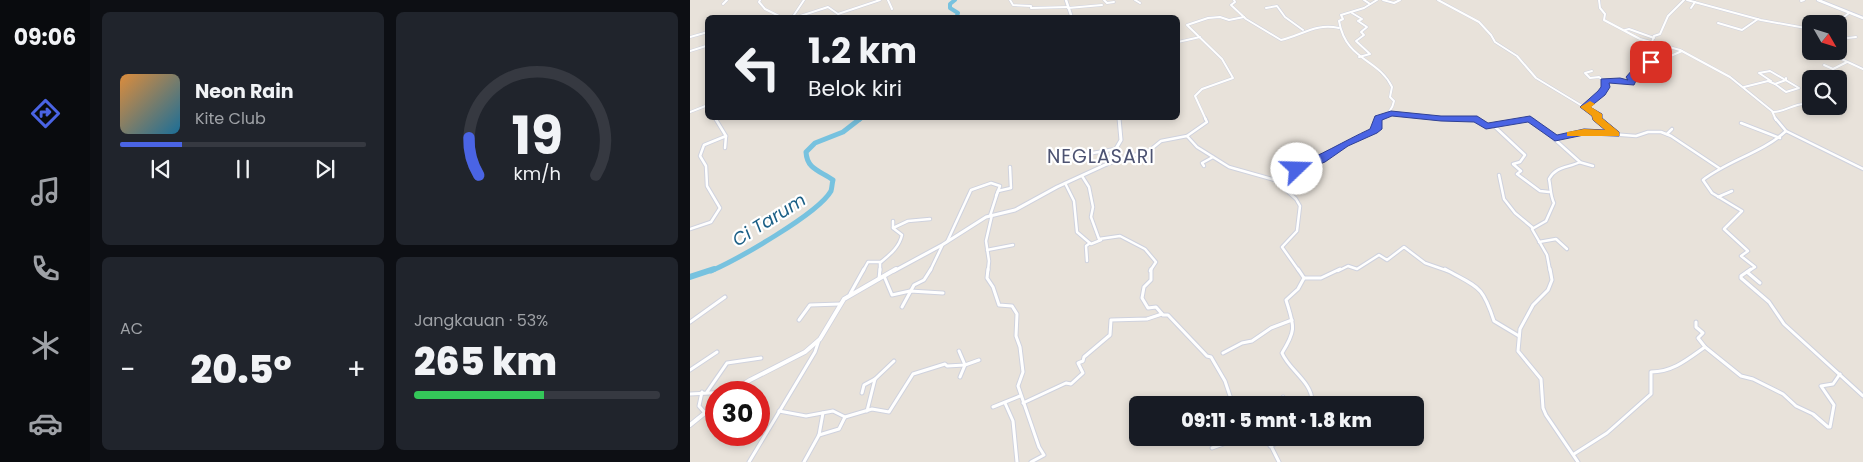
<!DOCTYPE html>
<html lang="id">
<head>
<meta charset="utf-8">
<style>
  :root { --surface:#171b24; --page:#20242c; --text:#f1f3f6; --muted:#9ea1a6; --line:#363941; --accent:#4a64e4 }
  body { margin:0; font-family:Poppins,sans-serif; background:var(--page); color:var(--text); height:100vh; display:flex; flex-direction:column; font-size:19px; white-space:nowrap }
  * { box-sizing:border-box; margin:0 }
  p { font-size:16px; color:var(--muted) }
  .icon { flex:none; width:28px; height:28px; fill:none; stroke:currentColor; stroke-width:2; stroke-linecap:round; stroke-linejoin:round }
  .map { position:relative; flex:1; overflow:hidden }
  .panel { display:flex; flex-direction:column; gap:12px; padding:12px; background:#0d0f14; width:600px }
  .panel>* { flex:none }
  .hud { position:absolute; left:15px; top:15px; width:475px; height:105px; border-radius:8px; box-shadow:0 2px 8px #0003; background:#171b24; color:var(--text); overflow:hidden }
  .needle { width:32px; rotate:129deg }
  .buttons { position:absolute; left:1112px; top:15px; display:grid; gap:10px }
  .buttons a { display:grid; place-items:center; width:45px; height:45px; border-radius:8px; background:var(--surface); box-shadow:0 2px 8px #0003; font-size:25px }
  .speed { position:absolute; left:15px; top:381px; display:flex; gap:10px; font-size:25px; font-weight:700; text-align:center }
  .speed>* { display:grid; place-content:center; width:65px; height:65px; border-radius:50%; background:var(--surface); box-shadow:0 2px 8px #0003; line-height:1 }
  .speed .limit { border:8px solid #d22; background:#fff; color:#111 }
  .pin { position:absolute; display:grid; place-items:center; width:42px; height:42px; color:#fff; margin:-21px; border-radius:10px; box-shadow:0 2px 8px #0006 }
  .me { position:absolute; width:55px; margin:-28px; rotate:69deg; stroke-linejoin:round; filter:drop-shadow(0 0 4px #0008) }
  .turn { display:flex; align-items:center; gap:18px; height:105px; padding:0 20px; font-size:22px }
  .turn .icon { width:65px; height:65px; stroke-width:2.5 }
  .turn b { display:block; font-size:35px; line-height:42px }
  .big { font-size:38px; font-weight:800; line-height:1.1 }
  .panel .tile { flex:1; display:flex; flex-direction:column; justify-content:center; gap:8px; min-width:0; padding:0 18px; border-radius:8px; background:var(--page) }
  .panel .dial { align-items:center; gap:0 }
  .dial svg { height:130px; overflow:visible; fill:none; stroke:var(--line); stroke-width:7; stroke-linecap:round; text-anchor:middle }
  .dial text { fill:var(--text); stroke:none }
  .song { display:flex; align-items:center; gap:15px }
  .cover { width:60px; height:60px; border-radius:8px; background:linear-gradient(135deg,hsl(30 70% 55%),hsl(200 70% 35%)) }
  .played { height:5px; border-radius:2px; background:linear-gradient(90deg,var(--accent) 25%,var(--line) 25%) }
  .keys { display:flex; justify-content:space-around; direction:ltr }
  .heat { display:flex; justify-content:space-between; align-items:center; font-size:28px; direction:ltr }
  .charge { height:8px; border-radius:4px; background:linear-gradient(90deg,#34c759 53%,var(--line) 0) }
  .panel .tiles { flex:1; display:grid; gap:12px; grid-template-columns:repeat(2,1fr) }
  .trip { position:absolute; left:439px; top:396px; width:295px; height:50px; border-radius:8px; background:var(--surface); box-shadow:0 2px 8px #0003; font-weight:800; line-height:50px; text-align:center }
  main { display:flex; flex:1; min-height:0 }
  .tab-bar { display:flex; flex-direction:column; width:90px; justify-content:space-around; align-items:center; background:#090b0e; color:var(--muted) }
  .tab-bar .icon { width:35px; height:35px }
  .tab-bar .selected { color:var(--accent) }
  .tab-bar b { font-size:22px; color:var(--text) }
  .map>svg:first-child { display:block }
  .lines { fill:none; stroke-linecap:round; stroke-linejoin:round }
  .river-far2 { stroke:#77c2df; stroke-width:4 }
  .river-far1 { stroke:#77c2df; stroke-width:5 }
  .river { stroke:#77c2df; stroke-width:6 }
  .street-far2-casing { stroke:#cfd2de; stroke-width:3 }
  .street-far1-casing { stroke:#cfd2de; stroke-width:4.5 }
  .street-casing { stroke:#cfd2de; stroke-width:5 }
  .secondary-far2-casing { stroke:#cfd2de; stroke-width:4 }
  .secondary-far1-casing { stroke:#cfd2de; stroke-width:5 }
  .secondary-casing { stroke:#cfd2de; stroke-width:5.5 }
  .street-far2 { stroke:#fff; stroke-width:2 }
  .street-far1 { stroke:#fff; stroke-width:2.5 }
  .street { stroke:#fff; stroke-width:3 }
  .secondary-far2 { stroke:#fff; stroke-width:2.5 }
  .secondary-far1 { stroke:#fff; stroke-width:3 }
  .secondary { stroke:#fff; stroke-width:4 }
  .route { fill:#4a64e4; stroke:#304194 }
  .slow { fill:#f59e0b }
  .labels { text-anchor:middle; stroke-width:4.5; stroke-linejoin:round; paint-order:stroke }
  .water-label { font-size:18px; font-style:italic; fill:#1b5f86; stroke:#fff }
  .quarter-label { font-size:19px; letter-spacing:1px; fill:#4d5372; stroke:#fff }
</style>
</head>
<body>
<main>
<nav class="tab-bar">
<b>09:06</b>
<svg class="icon selected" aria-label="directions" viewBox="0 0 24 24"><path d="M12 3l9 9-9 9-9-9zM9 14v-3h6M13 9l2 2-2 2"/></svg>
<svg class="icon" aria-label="music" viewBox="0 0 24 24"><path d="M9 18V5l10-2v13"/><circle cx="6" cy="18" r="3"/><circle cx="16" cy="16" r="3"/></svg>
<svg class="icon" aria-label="phone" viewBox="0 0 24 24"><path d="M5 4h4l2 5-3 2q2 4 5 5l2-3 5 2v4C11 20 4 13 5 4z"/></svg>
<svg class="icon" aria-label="climate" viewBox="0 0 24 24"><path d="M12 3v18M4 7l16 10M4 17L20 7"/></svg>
<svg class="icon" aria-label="car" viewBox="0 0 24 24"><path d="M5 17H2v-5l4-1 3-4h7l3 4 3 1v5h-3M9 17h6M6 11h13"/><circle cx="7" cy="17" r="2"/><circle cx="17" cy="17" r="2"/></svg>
</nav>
<section class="panel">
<div class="tiles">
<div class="tile">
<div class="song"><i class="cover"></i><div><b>Neon Rain</b><p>Kite Club</p></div></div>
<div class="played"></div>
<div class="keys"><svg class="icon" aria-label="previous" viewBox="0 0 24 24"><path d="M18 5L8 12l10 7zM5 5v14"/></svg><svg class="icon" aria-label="pause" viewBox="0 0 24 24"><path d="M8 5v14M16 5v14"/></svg><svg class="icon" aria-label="next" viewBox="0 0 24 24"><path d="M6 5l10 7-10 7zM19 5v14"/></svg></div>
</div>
<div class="tile dial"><svg viewBox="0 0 100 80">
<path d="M14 69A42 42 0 1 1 86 69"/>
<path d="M14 69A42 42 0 0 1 8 46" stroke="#4a64e4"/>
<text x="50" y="56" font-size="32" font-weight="700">19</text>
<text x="50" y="72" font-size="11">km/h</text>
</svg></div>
<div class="tile"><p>AC</p>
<div class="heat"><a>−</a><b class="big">20.5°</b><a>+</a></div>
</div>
<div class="tile"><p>Jangkauan · 53%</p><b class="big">265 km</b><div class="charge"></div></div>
</div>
</section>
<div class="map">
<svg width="1173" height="462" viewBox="0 0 1173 462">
  <rect width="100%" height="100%" fill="#e8e2da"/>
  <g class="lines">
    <g class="river-far2">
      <polyline points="265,0 260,4 260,8 268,13 266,18"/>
      <polyline points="169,120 171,118"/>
    </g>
    <path class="river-far1" d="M21 271C46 260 128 214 141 191 142 188 142 183 143 180 131 171 117 170 116 152L125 143 153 132 171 118"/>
    <polyline class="river" points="0,277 24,269"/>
    <defs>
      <g id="street-far2">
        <polyline points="70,0 69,2 75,9 93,18"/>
        <polyline points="198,0 202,9"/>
        <polyline points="320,0 323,5 341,6 341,8 378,7"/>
        <polyline points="414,0 417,3 424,2"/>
        <polyline points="445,0 450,3"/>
        <path d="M544 0 545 2 541 5 556 19 591 40C613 35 625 23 649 28"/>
        <polyline points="674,0 680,4"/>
        <path d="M687 0 674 8 651 15 653 19 649 21C656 61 688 58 702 87L700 97 704 101C702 112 696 114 688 120"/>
        <polyline points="693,0 704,3 710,0"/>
        <polyline points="748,0 789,22 801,35 805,42 827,56 846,78 894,107 905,100 915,88 914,81 929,80 941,83 943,79 941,77 949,68 961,61 967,62 992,51"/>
        <polyline points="909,0 910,8 915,14 914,20 950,39 990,50 1040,77 1082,111 1086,120"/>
        <polyline points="997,0 1071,20 1121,29"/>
        <polyline points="1111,1 1114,0"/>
        <polyline points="33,4 37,0"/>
        <polyline points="378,8 412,5"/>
        <polyline points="576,8 587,6 595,17 613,30"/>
        <polyline points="1001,8 1005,2"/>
        <polyline points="662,13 672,19 668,21 677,27 671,32 674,35 666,41 680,54 669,57"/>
        <polyline points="102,18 114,0"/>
        <polyline points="104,18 138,7 148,14 190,0"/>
        <polyline points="1028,23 1052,30 1068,19"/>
        <polyline points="1145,24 1159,13"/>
        <polyline points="935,30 939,29 964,38"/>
        <polyline points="1149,35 1158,38 1166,37"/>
        <polyline points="0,37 18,32"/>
        <polyline points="1121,40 1119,41 1121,42"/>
        <polyline points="488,42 510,37"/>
        <polyline points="962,42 964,36 970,34 978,16 994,0"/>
        <polyline points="0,51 16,46"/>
        <polyline points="1134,51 1173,69"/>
        <polyline points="1134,65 1143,69 1157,62"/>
        <polyline points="902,71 895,73 900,78 909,77 914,81"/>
        <polyline points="1081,81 1069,73 1080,71 1109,88 1096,92 1085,84"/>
        <polyline points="1054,87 1078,81 1085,84 1096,80 1096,78"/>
        <polyline points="895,108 909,116 906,118 908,120"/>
        <polyline points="0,112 18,105"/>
        <path d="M1083 112C1095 112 1103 104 1114 104"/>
        <polyline points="701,113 751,119 788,120"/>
        <polyline points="25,118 26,120"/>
        <polyline points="516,120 505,96 512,89 543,78 532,59 497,25 518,18 530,17 539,20 554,17"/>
        <polyline points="838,120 843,120"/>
      </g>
      <g id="street-far1">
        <polyline points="25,118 36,136 35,148"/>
        <path d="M746 118 787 119 796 126 842 119 890 162C878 168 866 166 859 179 861 188 860 195 864 203L856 221 842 229 857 255 860 271"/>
        <polyline points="906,118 925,133"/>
        <polyline points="1085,118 1096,131 1173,169"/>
        <polyline points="1051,123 1090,138"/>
        <polyline points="803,125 835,155 830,162 823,164 831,171 827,174 850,191 859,192"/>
        <polyline points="977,134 982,129"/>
        <polyline points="497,136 517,122 515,118"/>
        <polyline points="865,138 894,132 946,136 958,132 971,132 981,136 1029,168"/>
        <polyline points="397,154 426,149"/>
        <polyline points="889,162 903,166"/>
        <polyline points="417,164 460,150 471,141 497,136 507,147 539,167 585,180 606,199 610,206 607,231 592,247 609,271"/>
        <polyline points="514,166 512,163 523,157"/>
        <polyline points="809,175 814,199 825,213 843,228"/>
        <polyline points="392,176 399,187 403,207 401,217 409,239 430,236 455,249 466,262 460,271"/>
        <polyline points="585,180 632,159 655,144 684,131 687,129 686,123 689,118"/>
        <polyline points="375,183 384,201 387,232 401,244 411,240"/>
        <polyline points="1028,197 1042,191"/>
        <polyline points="300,216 308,191 321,188 320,167"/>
        <polyline points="203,228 218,221 240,219"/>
        <polyline points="0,229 21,222 30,208 17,186 16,166 10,156 14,145 36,136"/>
        <polyline points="257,242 281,190 301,183 310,186 306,196"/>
        <polyline points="849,242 866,239 877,249"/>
        <polyline points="297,250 323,245"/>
        <polyline points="397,261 396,246 400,243"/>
        <polyline points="173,271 178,262 191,262"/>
        <path d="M190 271V263C199 255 209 248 212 235L203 228V221"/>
        <polyline points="240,271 252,246"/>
        <polyline points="298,271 299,261 296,241 302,215"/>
        <polyline points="648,271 658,266 667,269 689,255 697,260 714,247 735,263 758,271"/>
        <path d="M1059 271 1065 267 1051 256 1058 251 1034 229 1052 211 1022 193 1013 180C1039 160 1072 153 1096 131"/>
      </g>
      <g id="street">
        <polyline points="298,269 297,278 303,287 309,305 322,306 327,314 326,336 330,347 333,372 328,386 349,447 354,455 341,462"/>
        <polyline points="461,269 461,280 454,287 452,298 458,308 466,307 473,315 478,315 517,356 521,357 535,381 543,405"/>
        <path d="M608 269 614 278 608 289 596 300C604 326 607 329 592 353 599 370 622 382 622 401L613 405"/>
        <path d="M755 269C788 288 792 284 804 321L829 336"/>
        <polyline points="860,269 862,280 858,290 843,305 830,329 828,351 851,379 853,408 856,415 888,462"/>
        <polyline points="1061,269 1051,276 1051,278 1079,302 1094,324 1173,396"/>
        <polyline points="1057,272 1070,283"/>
        <polyline points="194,276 202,295 220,291 253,293"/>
        <polyline points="614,278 631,278 650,269"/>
        <polyline points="189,279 190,269"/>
        <polyline points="160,294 174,269"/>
        <polyline points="212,307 224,285 234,280 241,269"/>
        <polyline points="109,320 120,305 150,304"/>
        <polyline points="0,322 35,297"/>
        <polyline points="1006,322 1006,327 1013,333 1008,338 1015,347"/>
        <polyline points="269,351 275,365 270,377"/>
        <polyline points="533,353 552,343 562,341 581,328 602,320"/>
        <polyline points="0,370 27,352"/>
        <polyline points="12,392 9,406 15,413"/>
        <polyline points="17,392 37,363 71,358"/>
        <polyline points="172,393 174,385 185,379"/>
        <polyline points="0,394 39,392"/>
        <polyline points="593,397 597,405"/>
        <polyline points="315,403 323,421 327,462"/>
        <polyline points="333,403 376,383 381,384 393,373 388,363 393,361 394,357 420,335 421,320 457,319 472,314"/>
        <polyline points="303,407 330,396"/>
        <polyline points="89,411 116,416 143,411 155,417 182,409 199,412 223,374 255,364 257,366 275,365 289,360"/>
        <polyline points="177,411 185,379 204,361"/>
        <polyline points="129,435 149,429 155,417"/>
        <polyline points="577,438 589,462"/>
        <polyline points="580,446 601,438"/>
        <polyline points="522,448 550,438"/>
        <path d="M884 454 917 433 961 394V372C983 372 998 359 1015 347L1051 376 1063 379 1093 394 1106 406 1123 414 1138 427H1140L1144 405 1131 386 1143 384 1150 374"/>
        <polyline points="59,462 125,352 129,340"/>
        <polyline points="114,462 129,435 133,413"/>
      </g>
      <g id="secondary-far2">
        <polyline points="376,0 382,18"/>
        <polyline points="1128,0 1173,18"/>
      </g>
      <polyline id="secondary-far1" points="204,271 252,245 296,217 325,210 367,187 417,164 431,140 429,118"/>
      <g id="secondary">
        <polyline points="40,392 60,380 115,352 130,339 154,299 206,269"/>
        <polyline points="0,425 26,404"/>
      </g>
    </defs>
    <use href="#street-far2" class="street-far2-casing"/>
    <use href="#street-far1" class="street-far1-casing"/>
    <use href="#street" class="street-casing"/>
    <use href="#secondary-far2" class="secondary-far2-casing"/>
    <use href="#secondary-far1" class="secondary-far1-casing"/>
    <use href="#secondary" class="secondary-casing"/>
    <use href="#street-far2" class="street-far2"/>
    <use href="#street-far1" class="street-far1"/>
    <use href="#street" class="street"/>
    <use href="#secondary-far2" class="secondary-far2"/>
    <use href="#secondary-far1" class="secondary-far1"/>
    <use href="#secondary" class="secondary"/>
  </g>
  <path class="route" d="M958 60 965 62 950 72 944 85 919 83 920 87 915 95 900 107 912 114V118L929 132V136L894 135 865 141 838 122 796 129 784 122 751 121 702 116 692 120V129L687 133 658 146 635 162 607 172 602 169 603 166C630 156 654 141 680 129L685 116 701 111 751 116H787L798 123 840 116 867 135 894 129 915 130 903 120 902 116 890 107 908 91 911 87V79L930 78 938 80 936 77 943 69Z"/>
  <polygon class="slow" points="900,101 905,104 901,107 912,114 912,118 929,132 929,136 877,136 877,132 894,129 915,130 903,120 902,116 890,107"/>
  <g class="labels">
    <g class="water-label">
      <text transform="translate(79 220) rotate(-32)" y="6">Ci Tarum</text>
    </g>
    <g class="quarter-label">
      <text x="411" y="163">NEGLASARI</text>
    </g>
  </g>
</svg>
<div class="buttons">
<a><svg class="needle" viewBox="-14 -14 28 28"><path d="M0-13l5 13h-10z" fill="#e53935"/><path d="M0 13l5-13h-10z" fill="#9ea1a6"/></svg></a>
<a><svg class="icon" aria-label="search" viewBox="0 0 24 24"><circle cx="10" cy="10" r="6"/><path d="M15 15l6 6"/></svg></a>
</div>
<div class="speed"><div class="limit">30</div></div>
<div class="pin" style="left:961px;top:62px;background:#d93025"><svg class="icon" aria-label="arrive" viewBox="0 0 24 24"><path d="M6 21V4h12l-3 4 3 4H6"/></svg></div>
<svg class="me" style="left:607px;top:169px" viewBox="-20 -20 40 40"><circle r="19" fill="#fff"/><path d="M0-13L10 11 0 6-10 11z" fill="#4a64e4"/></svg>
<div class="trip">09:11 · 5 mnt · 1.8 km</div>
<div class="hud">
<div class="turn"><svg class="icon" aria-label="left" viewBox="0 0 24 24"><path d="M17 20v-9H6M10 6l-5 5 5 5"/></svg><div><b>1.2 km</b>Belok kiri</div></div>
</div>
</div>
</main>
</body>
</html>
